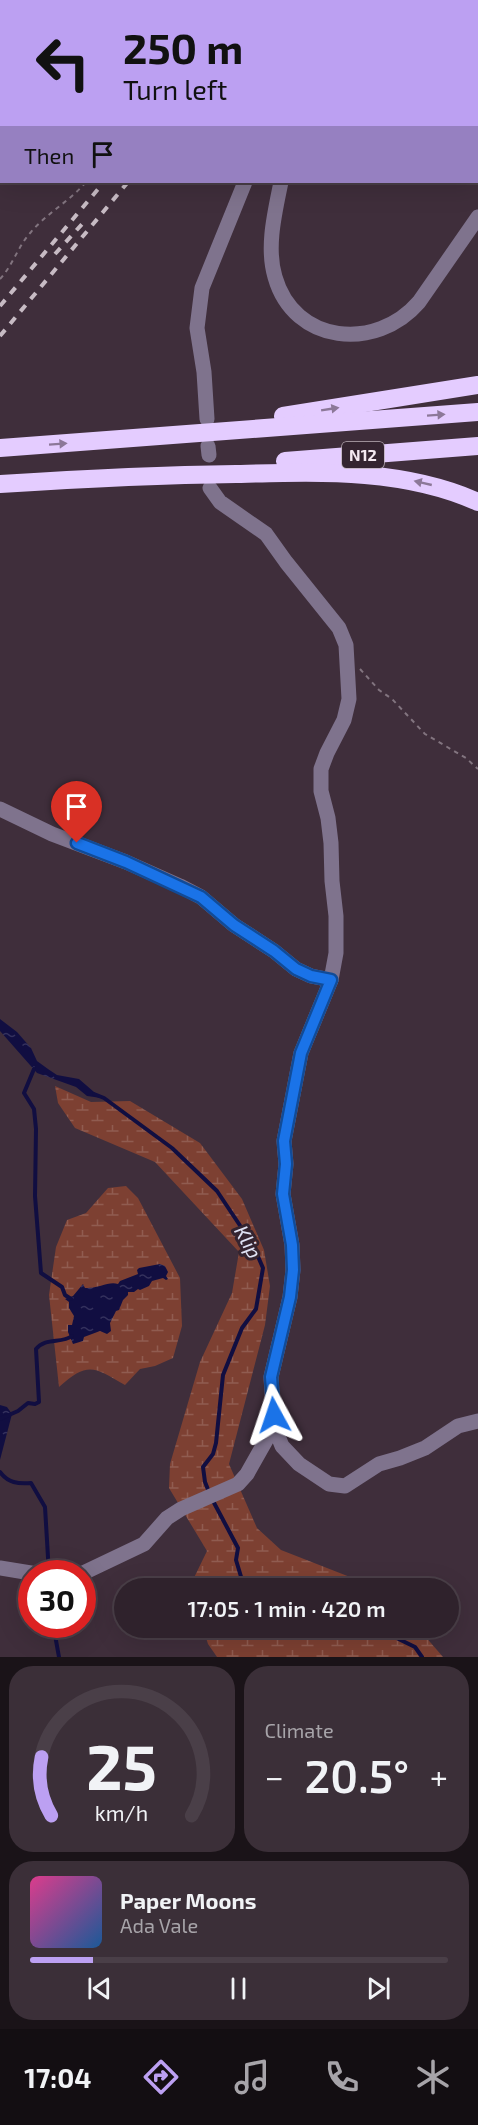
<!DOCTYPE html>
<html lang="en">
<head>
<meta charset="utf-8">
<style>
  :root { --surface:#2f222c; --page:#3b2f38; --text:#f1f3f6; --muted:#a7a4a9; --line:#4a3f48; --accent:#bca0f2 }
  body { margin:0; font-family:"Exo 2",sans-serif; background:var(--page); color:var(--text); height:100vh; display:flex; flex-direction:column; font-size:22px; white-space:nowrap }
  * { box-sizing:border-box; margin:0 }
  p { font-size:20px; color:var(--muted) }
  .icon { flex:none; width:33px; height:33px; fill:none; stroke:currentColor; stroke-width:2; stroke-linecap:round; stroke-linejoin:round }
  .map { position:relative; height:1657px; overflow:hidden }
  .side { display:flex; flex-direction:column; gap:9px; padding:9px; background:#1a1318; flex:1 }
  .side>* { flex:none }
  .banner { position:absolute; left:0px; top:0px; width:478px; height:183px; box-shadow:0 6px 24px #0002,0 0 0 2px var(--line); background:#bca0f2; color:#111; overflow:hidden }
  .speed { position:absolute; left:18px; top:1560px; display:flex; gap:12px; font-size:30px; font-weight:700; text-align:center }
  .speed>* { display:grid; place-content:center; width:78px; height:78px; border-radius:50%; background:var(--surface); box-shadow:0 6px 24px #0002,0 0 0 2px var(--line); line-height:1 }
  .speed .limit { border:9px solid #d22; background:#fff; color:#111 }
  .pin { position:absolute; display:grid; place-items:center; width:51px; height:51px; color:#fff; margin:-62px -26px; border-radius:50% 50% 50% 0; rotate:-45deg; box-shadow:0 0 6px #0007 }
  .pin .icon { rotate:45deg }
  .me { position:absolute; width:66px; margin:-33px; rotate:355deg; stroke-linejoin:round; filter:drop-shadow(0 0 4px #0008) }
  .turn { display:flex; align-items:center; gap:21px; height:126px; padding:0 24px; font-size:27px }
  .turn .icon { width:78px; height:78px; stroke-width:2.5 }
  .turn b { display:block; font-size:42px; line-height:51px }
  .then { display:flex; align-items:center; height:57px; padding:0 24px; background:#0003; gap:12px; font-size:22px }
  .big { font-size:45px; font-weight:600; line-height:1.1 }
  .side .widget { flex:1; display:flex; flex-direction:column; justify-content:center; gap:9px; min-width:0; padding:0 21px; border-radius:24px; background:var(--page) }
  .side .dial { align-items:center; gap:0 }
  .dial svg { height:156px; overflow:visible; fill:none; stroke:var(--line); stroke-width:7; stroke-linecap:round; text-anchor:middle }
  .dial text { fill:var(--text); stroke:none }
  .song { display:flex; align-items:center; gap:18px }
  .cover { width:72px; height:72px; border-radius:9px; background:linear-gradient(135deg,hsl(330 70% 55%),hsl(210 70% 35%)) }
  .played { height:6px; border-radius:3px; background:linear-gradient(90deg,var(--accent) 15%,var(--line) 15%) }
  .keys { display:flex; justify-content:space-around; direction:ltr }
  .heat { display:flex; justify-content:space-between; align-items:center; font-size:33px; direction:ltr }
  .side .tiles { flex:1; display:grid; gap:9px; grid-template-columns:1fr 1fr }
  .widget:last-child { grid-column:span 2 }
  .trip { position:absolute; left:114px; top:1578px; width:345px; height:60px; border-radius:30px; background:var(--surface); box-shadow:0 6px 24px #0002,0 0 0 2px var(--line); font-weight:600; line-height:60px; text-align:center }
  .tabs { display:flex; height:96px; justify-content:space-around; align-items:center; background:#130e12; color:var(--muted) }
  .tabs .icon { width:42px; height:42px }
  .tabs .selected { color:var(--accent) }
  .tabs b { font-size:27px; color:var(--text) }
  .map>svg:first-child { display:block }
  .wetland { fill:url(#wetland-marsh) }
  .cemetery { fill:url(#cemetery-stones) }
  .water { fill:url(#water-ripples) }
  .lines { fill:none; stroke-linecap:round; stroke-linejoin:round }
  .stream { stroke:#110e41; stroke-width:4 }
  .path { stroke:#82747f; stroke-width:2; stroke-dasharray:4.5 4.5; stroke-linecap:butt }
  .minor { stroke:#7f738d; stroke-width:15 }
  .major { stroke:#c9b0e5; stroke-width:15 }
  .highway { stroke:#e4ccff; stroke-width:18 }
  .rail { stroke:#c7bbc4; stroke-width:4; stroke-dasharray:8 8; stroke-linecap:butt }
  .oneway { fill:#8c7898 }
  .route-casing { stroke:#114b97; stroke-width:15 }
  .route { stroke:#1a73e8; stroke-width:10 }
  .labels { text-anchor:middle; stroke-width:6; stroke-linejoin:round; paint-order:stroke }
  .shield { fill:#342430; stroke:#baaeb7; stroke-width:1.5 }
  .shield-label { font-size:16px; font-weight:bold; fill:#f4e9f1 }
  .water-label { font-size:20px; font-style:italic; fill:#dfe2f4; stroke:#342430 }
</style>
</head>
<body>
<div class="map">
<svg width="478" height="1657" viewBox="0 0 478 1657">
  <defs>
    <pattern id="wetland-marsh" width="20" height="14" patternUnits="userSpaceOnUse" patternTransform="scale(1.5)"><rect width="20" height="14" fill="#7d4032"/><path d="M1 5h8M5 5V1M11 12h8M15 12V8" fill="none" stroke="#905c50"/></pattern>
    <pattern id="cemetery-stones" width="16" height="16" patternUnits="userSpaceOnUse" patternTransform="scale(1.5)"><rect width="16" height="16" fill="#7d4032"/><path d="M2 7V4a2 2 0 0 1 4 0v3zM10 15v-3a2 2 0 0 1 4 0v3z" fill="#905c50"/></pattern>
    <pattern id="water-ripples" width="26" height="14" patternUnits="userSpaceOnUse" patternTransform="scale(1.5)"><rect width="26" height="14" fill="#110e41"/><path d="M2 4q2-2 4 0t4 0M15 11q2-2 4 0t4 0" fill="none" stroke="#34315d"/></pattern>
  </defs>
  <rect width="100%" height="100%" fill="#3f2e3b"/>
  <g class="wetland">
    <polygon points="55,1086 91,1102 130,1101 200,1143 242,1199 264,1250 270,1286 265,1325 229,1464 257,1528 281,1550 350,1577 367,1588 189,1588 207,1551 169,1488 170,1464 200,1362 232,1293 239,1252 155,1162 75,1128 58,1103"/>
    <path d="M126 1186 138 1198 180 1278 182 1326 173 1358 155 1366 140 1369 125 1385C94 1367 88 1361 59 1387L49 1295 56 1247 67 1220 86 1213 108 1188Z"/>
    <polygon points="203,1628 418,1628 443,1657 217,1657 208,1644"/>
  </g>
  <polygon class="cemetery" points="412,0 478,0 478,77 477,2 410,1"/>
  <g class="water">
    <polygon points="0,1019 17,1032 31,1048 37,1061 48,1069 57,1075 79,1079 101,1098 87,1096 76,1087 37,1073 0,1031"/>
    <path d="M160 1264 165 1266 168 1272 166 1276 168 1279 166 1280 163 1278 152 1281 149 1286 140 1290 138 1289 134 1292H128V1295L123 1300 119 1310 116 1311 110 1323 111 1331 107 1334 100 1331 84 1337 83 1341 73 1344 68 1332V1325H72L74 1316 69 1308V1302L65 1299 73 1296 83 1284 85 1288C98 1289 108 1281 118 1284L120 1281 138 1274 137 1270 139 1268Z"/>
    <polygon points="0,1405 7,1407 12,1414 0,1460"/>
  </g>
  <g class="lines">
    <g class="stream">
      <polyline points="34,1069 24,1093 34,1109 36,1129 35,1196 41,1273 62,1287 65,1295 71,1299"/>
      <polyline points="94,1094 104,1098 172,1148 217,1191 253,1245 263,1268 256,1309 242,1328 223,1375 216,1443 213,1454 203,1467 205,1482 209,1492"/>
      <path d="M0 1419 18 1411 28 1403 35 1404 39 1402 36 1349C46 1337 61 1344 72 1336"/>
      <path d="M0 1472C8 1483 18 1484 31 1483L45 1507 49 1574"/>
      <polyline points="212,1499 238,1548 236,1560 242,1580 241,1588"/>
      <polyline points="53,1624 59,1657"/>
      <polyline points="376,1628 415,1647 422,1657"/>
    </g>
    <g class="path">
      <polyline points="242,2 244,0"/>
      <polyline points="328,2 329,0"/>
      <path d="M0 279C13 265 18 246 31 232 47 213 70 201 86 182"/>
      <polyline points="360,669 379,690 392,699 425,734 466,758 478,769"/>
    </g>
    <g class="minor">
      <path d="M281 182C275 212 266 247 275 277 294 344 376 352 419 302L478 217"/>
      <polyline points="207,419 204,372 197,328 202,288 245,182"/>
      <polyline points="208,446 209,455"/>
      <polyline points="210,488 220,502 266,534 286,562 339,628 346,645 349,699 344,720 327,753 321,769 321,791 328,818 331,843 332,881 336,916 336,953 331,980 301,1053 284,1141 286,1164 283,1194 292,1245 293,1270 290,1297 271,1377 274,1426 282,1446 299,1464 329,1484 345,1486 379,1464 400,1458 425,1448 458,1426 478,1421"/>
      <polyline points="0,809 52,834 126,862 180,886 201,897 234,925 274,951 296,969 311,976 331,980"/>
      <polyline points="0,1568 37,1574"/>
      <polyline points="81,1574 144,1544 167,1518 181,1509 238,1484 247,1474 274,1426"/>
    </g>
    <g class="major">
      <polyline points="309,0 310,2"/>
      <polyline points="477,144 478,145"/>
    </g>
    <g class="highway">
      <polyline points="283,416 478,385"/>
      <polyline points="0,448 478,412"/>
      <polyline points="285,461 478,446"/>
      <path d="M0 484C79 479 157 475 236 474 317 472 403 468 478 502"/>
    </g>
    <g class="rail">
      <polyline points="254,2 255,0"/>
      <polyline points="276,2 278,0"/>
      <polyline points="55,254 83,223"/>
      <polyline points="0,306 104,182"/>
      <polyline points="0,336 128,182"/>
    </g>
  </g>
  <defs><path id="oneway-solid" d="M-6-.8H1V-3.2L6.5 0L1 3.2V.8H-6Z" transform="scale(1.5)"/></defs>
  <g class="oneway">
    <use href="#oneway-solid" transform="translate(330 409) rotate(-9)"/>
    <use href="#oneway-solid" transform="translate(436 415) rotate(-4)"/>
    <use href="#oneway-solid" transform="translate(58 444) rotate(-4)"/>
    <use href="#oneway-solid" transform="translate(423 483) rotate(-167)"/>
  </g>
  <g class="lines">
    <defs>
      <polyline id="route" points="77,843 126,862 201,897 234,925 274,951 296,969 311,976 331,980 301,1053 284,1141 286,1164 283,1194 292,1245 293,1270 290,1297 271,1377 274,1415"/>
    </defs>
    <use href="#route" class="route-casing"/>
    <use href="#route" class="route"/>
  </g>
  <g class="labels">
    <rect class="shield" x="342" y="442" width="42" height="26" rx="4.5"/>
    <g class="shield-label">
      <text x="363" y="461">N12</text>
    </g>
    <g class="water-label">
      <text transform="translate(248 1242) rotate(61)" y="7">Klip</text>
    </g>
  </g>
</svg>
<div class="speed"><div class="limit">30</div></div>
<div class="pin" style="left:77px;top:843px;background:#d93025"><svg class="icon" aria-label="arrive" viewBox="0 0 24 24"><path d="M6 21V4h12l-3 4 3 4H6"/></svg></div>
<svg class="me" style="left:274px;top:1415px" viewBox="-20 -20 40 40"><path d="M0-17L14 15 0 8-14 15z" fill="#1a73e8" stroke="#fff" stroke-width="4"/></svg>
<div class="trip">17:05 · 1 min · 420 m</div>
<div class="banner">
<div class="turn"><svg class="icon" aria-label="left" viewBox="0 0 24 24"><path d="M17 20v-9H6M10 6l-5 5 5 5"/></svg><div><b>250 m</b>Turn left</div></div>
<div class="then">Then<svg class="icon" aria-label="arrive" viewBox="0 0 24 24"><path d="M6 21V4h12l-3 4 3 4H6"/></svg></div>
</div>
</div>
<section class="side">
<div class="tiles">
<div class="widget dial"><svg viewBox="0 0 100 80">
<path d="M14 69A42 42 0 1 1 86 69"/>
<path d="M14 69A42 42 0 0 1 9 39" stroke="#bca0f2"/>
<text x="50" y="56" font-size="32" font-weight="700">25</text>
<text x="50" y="72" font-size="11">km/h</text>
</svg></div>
<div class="widget"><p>Climate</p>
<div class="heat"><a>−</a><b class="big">20.5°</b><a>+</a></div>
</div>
<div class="widget">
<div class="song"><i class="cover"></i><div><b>Paper Moons</b><p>Ada Vale</p></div></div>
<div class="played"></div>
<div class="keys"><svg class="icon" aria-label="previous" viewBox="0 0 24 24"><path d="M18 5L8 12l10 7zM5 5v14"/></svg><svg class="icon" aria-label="pause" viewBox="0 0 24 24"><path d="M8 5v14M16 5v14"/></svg><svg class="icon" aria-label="next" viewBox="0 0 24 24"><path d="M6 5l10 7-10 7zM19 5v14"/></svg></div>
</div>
</div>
</section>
<nav class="tabs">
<b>17:04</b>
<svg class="icon selected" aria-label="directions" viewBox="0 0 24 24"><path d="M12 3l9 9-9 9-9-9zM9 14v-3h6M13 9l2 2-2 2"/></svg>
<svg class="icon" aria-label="music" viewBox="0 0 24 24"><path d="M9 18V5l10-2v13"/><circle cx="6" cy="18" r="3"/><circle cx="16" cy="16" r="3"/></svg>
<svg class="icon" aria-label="phone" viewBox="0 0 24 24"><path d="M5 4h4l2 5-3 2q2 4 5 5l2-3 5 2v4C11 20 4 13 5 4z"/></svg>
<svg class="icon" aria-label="climate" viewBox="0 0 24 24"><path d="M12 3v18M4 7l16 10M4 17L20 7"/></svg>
</nav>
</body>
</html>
